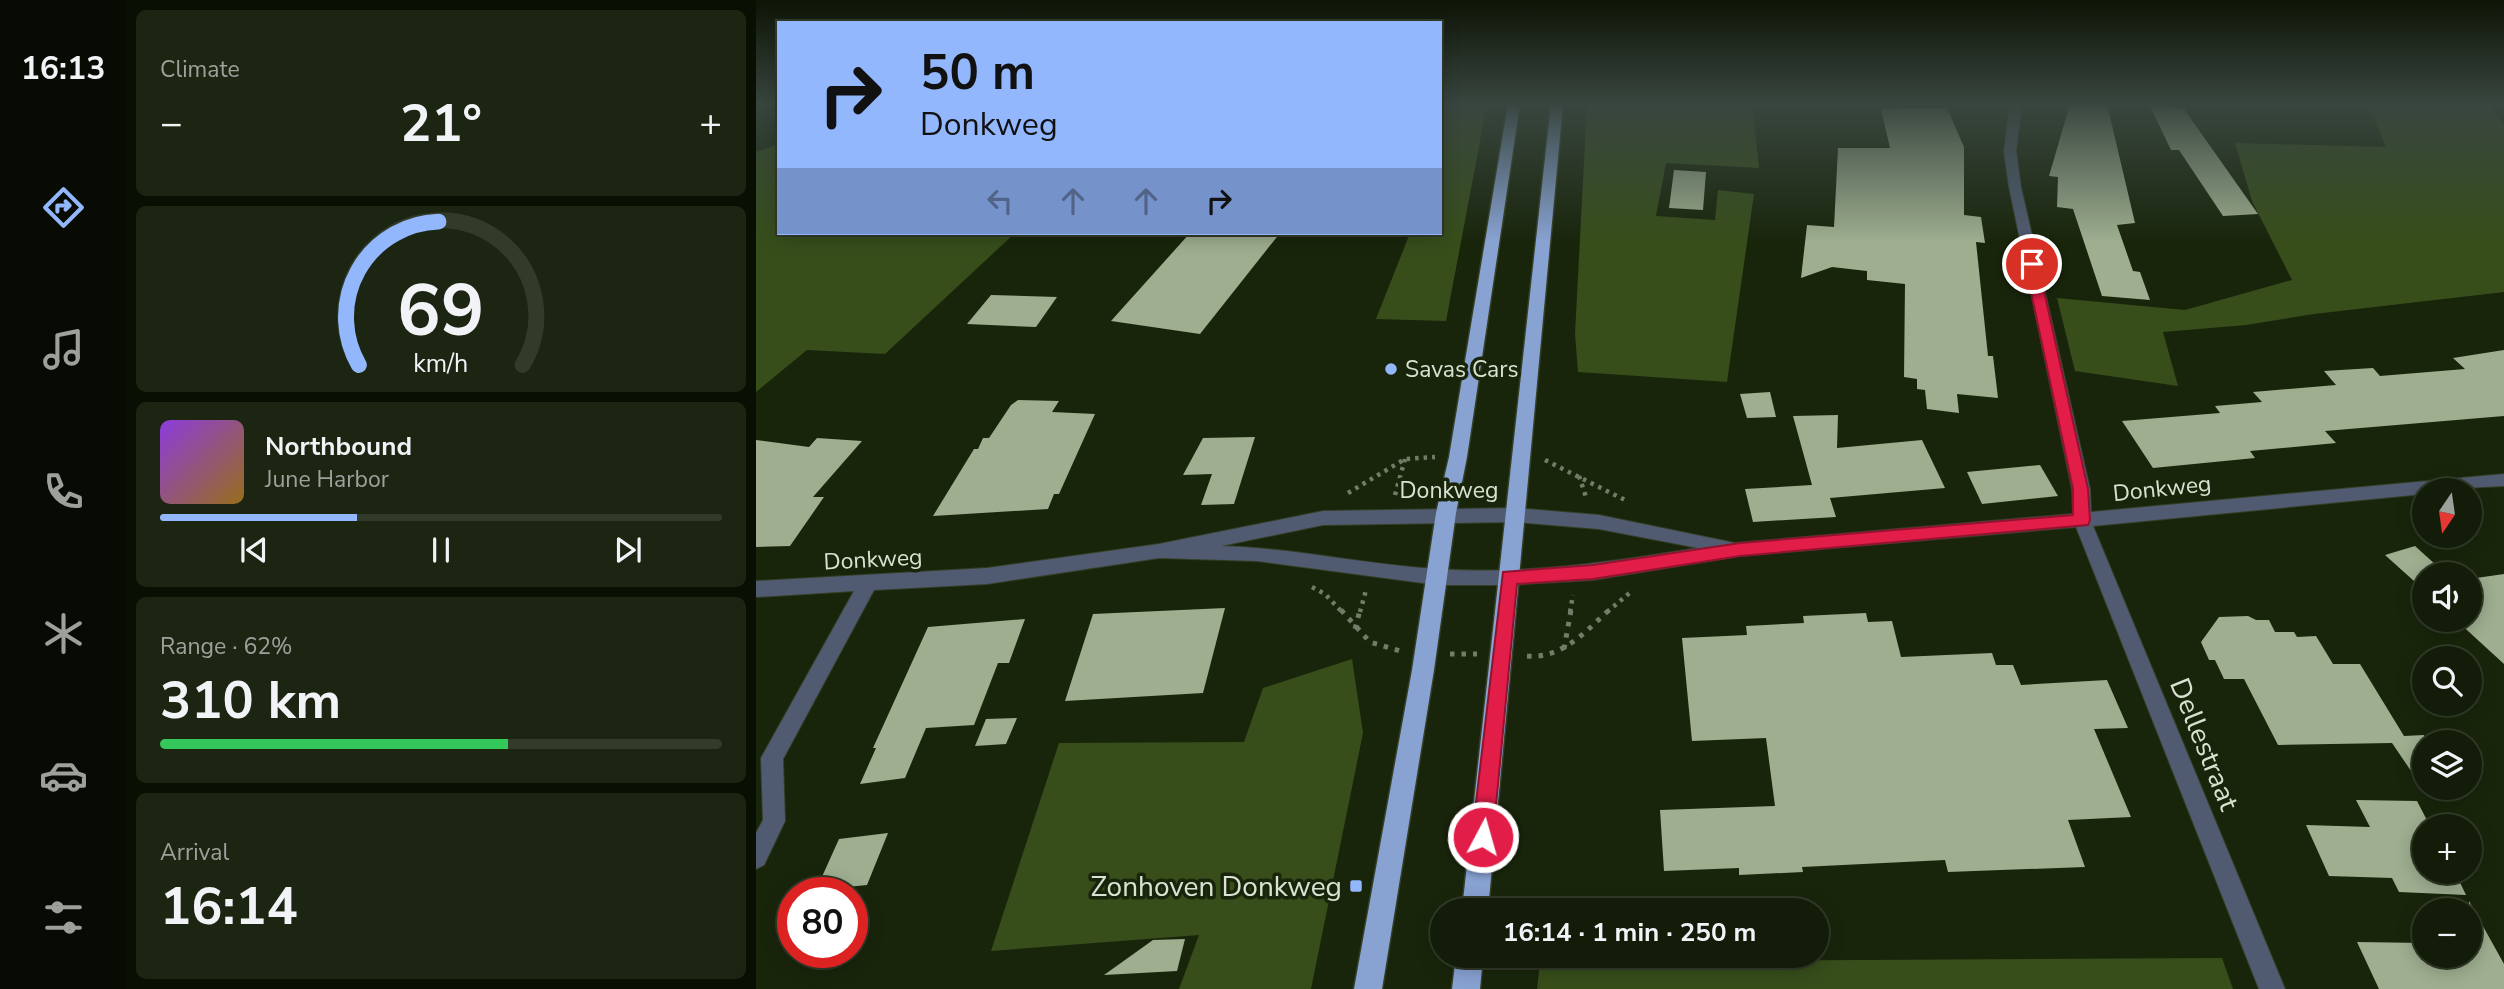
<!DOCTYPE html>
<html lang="en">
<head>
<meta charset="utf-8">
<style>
  :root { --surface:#131c08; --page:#1c2512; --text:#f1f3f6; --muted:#9da19c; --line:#323a29; --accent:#93b7fd }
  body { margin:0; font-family:"Nunito Sans",sans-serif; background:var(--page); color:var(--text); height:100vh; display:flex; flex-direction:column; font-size:26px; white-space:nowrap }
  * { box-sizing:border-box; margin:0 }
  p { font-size:23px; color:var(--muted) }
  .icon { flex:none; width:38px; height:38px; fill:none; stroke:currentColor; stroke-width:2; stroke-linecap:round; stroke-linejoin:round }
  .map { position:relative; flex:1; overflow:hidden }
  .drawer { display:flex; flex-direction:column; gap:10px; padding:10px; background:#0a0f04; width:630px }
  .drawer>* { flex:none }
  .hud { position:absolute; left:21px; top:21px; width:665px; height:214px; border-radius:0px; box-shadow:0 4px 18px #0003,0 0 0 2px var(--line); background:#93b7fd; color:#111; overflow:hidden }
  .needle { width:46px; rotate:193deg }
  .fabs { position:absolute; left:1656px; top:478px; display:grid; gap:14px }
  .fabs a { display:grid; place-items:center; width:70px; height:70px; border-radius:50%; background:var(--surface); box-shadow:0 4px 18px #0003,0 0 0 2px var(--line); font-size:35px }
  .speed { position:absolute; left:21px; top:877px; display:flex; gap:14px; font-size:35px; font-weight:700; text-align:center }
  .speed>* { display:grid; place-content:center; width:91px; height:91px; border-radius:50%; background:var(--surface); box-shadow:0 4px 18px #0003,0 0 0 2px var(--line); line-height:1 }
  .speed .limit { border:10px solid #d22; background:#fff; color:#111 }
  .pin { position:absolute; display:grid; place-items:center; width:60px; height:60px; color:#fff; margin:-30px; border:4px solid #fff; border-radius:50%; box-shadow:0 2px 7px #0007 }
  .me { position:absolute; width:77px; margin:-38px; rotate:6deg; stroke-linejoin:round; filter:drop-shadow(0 0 5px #0008) }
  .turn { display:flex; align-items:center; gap:24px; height:147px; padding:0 28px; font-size:32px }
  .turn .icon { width:91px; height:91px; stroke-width:2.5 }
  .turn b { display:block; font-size:49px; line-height:60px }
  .lanes { display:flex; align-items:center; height:66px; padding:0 28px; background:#0003; justify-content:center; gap:35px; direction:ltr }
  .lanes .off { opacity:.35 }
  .big { font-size:52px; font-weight:700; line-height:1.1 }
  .drawer .card { flex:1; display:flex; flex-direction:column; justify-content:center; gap:10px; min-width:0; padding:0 24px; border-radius:10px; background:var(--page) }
  .drawer .dial { align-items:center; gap:0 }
  .dial svg { height:182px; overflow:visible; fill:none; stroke:var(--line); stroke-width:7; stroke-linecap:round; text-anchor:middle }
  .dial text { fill:var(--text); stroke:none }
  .song { display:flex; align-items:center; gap:21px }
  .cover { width:84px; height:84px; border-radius:10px; background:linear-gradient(135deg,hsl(270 70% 55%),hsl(40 70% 35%)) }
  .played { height:7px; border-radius:4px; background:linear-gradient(90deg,var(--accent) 35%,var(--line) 35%) }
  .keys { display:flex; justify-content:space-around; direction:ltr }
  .heat { display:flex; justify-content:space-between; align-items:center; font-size:38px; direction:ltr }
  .charge { height:10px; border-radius:5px; background:linear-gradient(90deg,#34c759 62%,var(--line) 0) }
  .trip { position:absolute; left:674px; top:898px; width:399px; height:70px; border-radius:35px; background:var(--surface); box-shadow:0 4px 18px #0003,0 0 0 2px var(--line); font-weight:700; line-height:70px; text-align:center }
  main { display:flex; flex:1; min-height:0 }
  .menu { display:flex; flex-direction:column; width:126px; justify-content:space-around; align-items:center; background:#080b03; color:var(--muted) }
  .menu .icon { width:49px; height:49px }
  .menu .on { color:var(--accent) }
  .menu b { font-size:32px; color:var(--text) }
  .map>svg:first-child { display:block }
  .green { fill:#374e1b }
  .building { fill:#9eae8f }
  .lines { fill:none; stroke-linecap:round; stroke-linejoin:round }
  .minor-casing { stroke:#343f27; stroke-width:2 }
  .trunk-casing { stroke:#343f27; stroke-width:3 }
  .path-far1 { stroke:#727c67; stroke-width:4.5; stroke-dasharray:3.5 5; stroke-linecap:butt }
  .path { stroke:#727c67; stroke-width:5; stroke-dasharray:4.5 7; stroke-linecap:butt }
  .minor { fill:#505b71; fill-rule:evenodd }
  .trunk { fill:#88a2d2; fill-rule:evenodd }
  .route { fill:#e11d48; stroke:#92132f; stroke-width:2 }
  .poi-dot { fill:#93b7fd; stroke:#19250b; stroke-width:2.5 }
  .labels { text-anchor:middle; stroke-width:7; stroke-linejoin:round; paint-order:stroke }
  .poi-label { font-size:23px; fill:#d9e2d2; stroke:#19250b; text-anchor:start }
  .street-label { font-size:23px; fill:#d9e2d2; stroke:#19250b }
  .near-street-label { font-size:28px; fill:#d9e2d2; stroke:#19250b }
  .near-poi-label { font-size:28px; fill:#d9e2d2; stroke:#19250b; text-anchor:end }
</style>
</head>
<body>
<main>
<nav class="menu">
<b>16:13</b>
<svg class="icon on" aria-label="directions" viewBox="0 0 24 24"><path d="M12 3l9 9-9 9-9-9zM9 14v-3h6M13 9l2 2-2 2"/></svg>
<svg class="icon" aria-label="music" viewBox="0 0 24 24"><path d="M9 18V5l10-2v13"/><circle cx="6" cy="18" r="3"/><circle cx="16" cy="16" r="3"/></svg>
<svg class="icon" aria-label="phone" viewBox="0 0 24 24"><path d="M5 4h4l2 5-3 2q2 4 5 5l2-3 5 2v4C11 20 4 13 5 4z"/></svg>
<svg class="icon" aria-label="climate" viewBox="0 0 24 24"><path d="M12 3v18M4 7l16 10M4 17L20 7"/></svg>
<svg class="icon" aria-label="car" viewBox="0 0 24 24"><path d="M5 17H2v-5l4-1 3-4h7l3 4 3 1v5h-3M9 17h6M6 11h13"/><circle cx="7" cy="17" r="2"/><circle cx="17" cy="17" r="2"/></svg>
<svg class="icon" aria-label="filters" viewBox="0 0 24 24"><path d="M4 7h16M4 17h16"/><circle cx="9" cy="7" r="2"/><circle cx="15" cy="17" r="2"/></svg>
</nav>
<section class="drawer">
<div class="card"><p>Climate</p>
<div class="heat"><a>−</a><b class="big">21°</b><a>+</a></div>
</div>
<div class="card dial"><svg viewBox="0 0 100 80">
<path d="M14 69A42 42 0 1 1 86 69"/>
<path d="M14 69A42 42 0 0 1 49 6" stroke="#93b7fd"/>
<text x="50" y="56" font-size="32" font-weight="700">69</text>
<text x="50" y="72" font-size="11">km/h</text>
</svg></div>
<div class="card">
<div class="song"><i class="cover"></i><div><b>Northbound</b><p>June Harbor</p></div></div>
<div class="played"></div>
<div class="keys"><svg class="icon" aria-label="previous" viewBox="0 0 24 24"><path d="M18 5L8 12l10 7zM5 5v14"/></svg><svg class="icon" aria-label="pause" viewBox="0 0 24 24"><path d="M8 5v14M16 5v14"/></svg><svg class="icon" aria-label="next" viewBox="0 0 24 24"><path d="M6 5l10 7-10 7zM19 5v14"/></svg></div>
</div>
<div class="card"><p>Range · 62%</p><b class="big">310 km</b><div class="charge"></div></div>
<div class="card"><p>Arrival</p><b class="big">16:14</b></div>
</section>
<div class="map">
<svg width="1748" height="989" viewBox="0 0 1748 989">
  <rect width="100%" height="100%" fill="#19250b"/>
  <g class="green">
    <polygon points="684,104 731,104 690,321 620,319 654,233 684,233"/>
    <polygon points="831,104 996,104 1003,168 910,163 900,216 959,220 962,190 998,194 971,382 822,372 819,334"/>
    <polygon points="1612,104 1732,104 1748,125 1748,292 1558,314 1490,325 1407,332 1422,386 1319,371 1301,298 1429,310 1536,280 1496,201 1479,143 1630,147"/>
    <polygon points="23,144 23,233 259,233 129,354 51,350 0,392 0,152"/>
    <polygon points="596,659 607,733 555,989 423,989 443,935 235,951 303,743 488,742 507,688"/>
    <polygon points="1466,958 1477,989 781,989 784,962"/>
  </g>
  <g class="building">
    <polygon points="1314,104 1351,104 1379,223 1361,225 1377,271 1384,272 1394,300 1346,296 1317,209 1301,207 1302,177 1293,176"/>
    <polygon points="1393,104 1428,109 1502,214 1467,216 1423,150 1415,150"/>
    <polygon points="1147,108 1191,108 1208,147 1208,215 1225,217 1229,243 1220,242 1232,356 1237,356 1242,398 1201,394 1203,413 1171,409 1169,390 1161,389 1161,379 1148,377 1149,284 1111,280 1111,271 1076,267 1045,278 1051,225 1078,227 1082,148 1134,148 1125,109"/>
    <polygon points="918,170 950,172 947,210 913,208"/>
    <polygon points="434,233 524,233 444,334 355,321"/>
    <polygon points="235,295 301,297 280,327 211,324"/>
    <polygon points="1748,350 1748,416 1569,431 1580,443 1494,451 1499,458 1397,468 1366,421 1464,413 1459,406 1506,402 1497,392 1580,385 1568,371 1617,368 1624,376 1709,369 1697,358"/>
    <polygon points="1014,392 1020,417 991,418 984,394"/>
    <polygon points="262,400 303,401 296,412 339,414 303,494 298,494 292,509 177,516 218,449 222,449 227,438 233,438 255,405"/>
    <polygon points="1082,415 1081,448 1166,440 1189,488 1074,498 1080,517 997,522 989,489 1056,485 1037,416"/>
    <polygon points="499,437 478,504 445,505 456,474 427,475 447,438"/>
    <polygon points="61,438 106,441 57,497 68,497 34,546 0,547 0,440 53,447"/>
    <polygon points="1284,465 1302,496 1226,504 1211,472"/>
    <polygon points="1659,546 1690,574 1668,574 1668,590 1629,555"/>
    <polygon points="1748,574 1748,664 1700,620 1713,620 1713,579"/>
    <polygon points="469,608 447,693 309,701 337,614"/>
    <polygon points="1110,613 1112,622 1136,621 1145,657 1236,653 1240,665 1257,665 1265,685 1351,680 1372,728 1338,729 1375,817 1312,820 1329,867 1192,872 1189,860 1046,867 1047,872 983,875 983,868 908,871 904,810 1019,806 1010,738 936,741 926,638 991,635 990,626 1048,623 1047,616"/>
    <polygon points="1492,616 1500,620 1513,620 1519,632 1538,632 1541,637 1560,636 1577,664 1604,664 1648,736 1668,735 1668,790 1636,743 1522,745 1488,679 1468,679 1459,660 1453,660 1445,642 1463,617"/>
    <polygon points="269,619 253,663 242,663 218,725 170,728 149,778 104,784 120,748 117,748 172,627"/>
    <polygon points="261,718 250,744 219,746 230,719"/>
    <polygon points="1600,800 1661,801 1674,826 1668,826 1668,872 1699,872 1710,895 1643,892 1636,878 1573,876 1550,825 1614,827"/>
    <polygon points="132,833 111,885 60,890 83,839"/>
    <polygon points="1713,901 1748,964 1748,989 1623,989 1601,942 1668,943 1668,956 1713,956"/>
    <polygon points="429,939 421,971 348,975 397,940"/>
  </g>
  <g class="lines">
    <defs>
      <path id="minor" d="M1254 104H1266L1260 151 1265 187 1334 489 1335 512 1748 474V486L1668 490V494L1337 526 1529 989H1503L1320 527 984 556 837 580 753 585H682L501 561 403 558 231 584 118 590 27 759 29 821 8 865 0 869V833L7 820 5 758 98 591 0 597V581L231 568 403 544 567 511 760 508 843 515 979 543 1317 514 1316 489 1253 187 1248 151ZM760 522 843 529 942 548C856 562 769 575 682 569 610 565 538 548 465 546L567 525Z"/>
      <g id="trunk">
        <polygon points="752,104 764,104 711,457 700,513 678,670 626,989 598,989 656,670 680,513 693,457"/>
        <polygon points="795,104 807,104 732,910 706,910"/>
        <polygon points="700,956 727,956 724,989 696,989"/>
      </g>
    </defs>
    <use href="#minor" class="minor-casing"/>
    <use href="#trunk" class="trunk-casing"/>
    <g class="path-far1">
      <polyline points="789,460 871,501"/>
      <polyline points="823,476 831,500"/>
      <polyline points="592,493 649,459 679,457"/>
      <polyline points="639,495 649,459"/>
      <polyline points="556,587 569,594 586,612"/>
      <polyline points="604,612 610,590"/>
      <polyline points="814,612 817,595"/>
      <polyline points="851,612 876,591"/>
    </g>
    <g class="path">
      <polyline points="585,610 614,642 644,651"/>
      <polyline points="599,629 604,610"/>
      <polyline points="808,649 815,610"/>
      <polyline points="694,654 721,654"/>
      <path d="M771 656C806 659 829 632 853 610"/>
    </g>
    <use href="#minor" class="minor"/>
    <use href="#trunk" class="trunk"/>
  </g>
  <linearGradient id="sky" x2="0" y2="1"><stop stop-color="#0e1406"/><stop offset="0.43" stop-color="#38463f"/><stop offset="1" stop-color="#38463f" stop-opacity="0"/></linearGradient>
  <rect width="1748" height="242" fill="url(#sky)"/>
  <polygon class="route" points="1276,260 1282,264 1332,489 1334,520 1332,525 984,556 837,579 761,584 737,837 734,845 727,848 719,845 716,837 747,572 837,565 984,543 1317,515 1317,489 1269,264"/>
  <g class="poi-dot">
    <circle cx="635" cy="369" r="7"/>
    <rect x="593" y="879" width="14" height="14" rx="3.5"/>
  </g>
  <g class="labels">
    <g class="poi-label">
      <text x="649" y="377">Savas Cars</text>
    </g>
    <g class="street-label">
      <text transform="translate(1406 488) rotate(-6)" y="8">Donkweg</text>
      <text x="693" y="498">Donkweg</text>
      <text transform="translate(117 559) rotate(-3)" y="8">Donkweg</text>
    </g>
    <g class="near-street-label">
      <text transform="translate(1449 744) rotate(68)" y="10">Dellestraat</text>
    </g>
    <g class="near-poi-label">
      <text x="586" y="896">Zonhoven Donkweg</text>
    </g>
  </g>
</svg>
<div class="fabs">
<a><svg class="needle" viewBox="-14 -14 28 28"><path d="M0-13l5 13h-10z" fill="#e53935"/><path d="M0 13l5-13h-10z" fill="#9da19c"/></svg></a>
<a><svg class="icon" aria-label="sound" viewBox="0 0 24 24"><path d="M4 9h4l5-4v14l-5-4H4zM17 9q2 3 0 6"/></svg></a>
<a><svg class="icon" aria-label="search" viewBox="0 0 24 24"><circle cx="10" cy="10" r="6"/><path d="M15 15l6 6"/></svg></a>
<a><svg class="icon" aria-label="layers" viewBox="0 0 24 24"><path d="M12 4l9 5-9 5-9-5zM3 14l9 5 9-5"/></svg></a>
<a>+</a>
<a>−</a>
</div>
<div class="speed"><div class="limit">80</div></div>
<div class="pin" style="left:1276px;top:264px;background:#d93025"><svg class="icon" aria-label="arrive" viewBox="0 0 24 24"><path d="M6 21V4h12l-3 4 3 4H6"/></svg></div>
<svg class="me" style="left:727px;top:837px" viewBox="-20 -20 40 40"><circle r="17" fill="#e11d48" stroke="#fff" stroke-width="3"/><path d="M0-11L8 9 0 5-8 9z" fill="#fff"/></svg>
<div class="trip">16:14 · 1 min · 250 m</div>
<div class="hud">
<div class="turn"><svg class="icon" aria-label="right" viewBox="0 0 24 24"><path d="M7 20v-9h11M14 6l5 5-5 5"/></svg><div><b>50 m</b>Donkweg</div></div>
<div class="lanes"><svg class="icon off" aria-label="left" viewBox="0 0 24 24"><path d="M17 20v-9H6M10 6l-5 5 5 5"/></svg><svg class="icon off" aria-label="ahead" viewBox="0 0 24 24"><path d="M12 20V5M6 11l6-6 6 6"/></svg><svg class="icon off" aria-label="ahead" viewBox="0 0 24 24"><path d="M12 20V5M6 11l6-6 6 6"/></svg><svg class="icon" aria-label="right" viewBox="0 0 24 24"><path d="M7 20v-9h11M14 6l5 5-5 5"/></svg></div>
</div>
</div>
</main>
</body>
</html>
